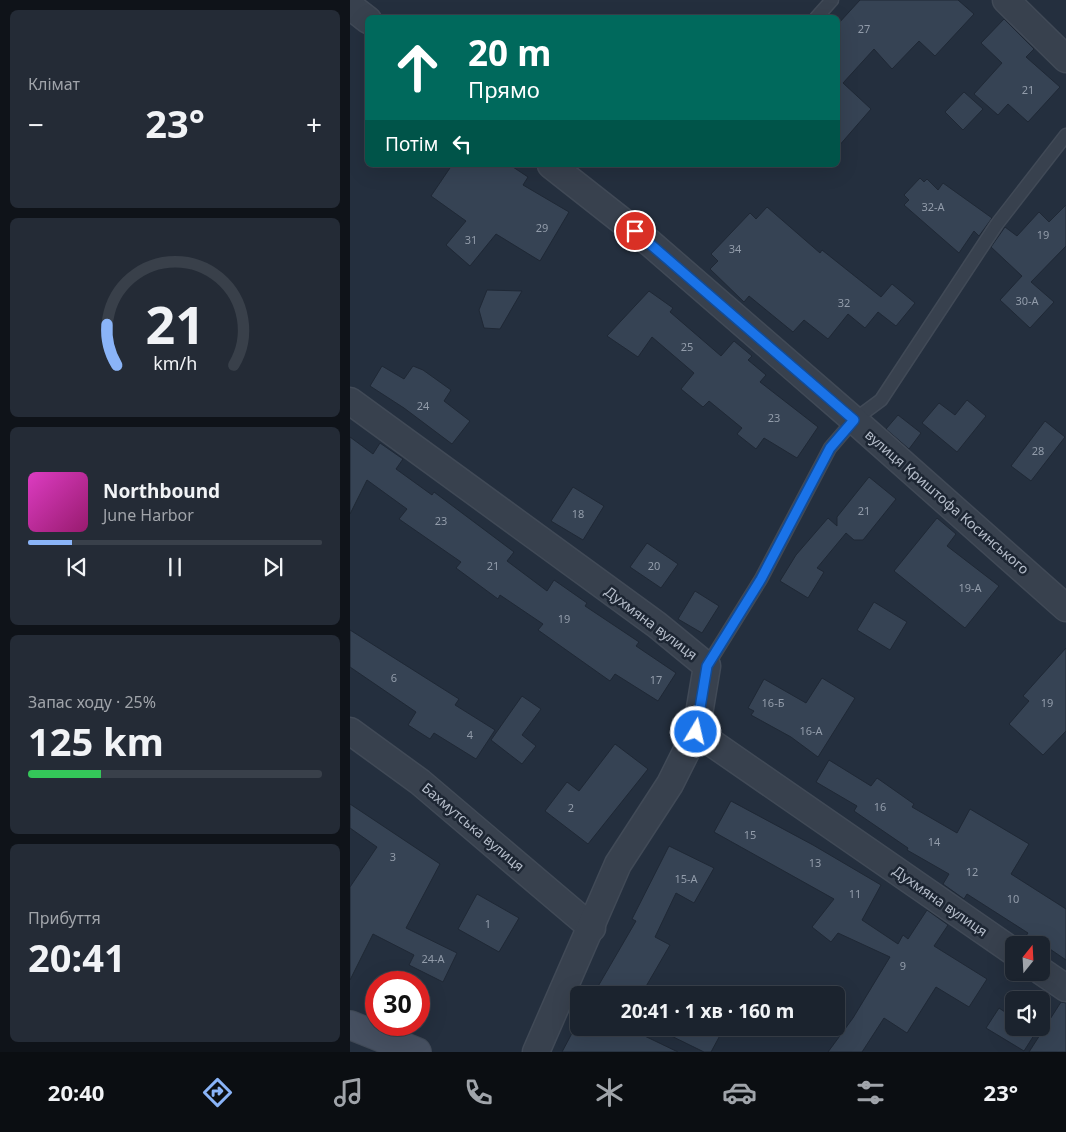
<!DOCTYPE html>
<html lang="uk">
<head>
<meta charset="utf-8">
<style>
  :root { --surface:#1b232e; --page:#242b36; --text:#f1f3f6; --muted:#a0a4aa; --line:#39404a; --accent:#8ab4f8 }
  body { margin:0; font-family:"Noto Sans",sans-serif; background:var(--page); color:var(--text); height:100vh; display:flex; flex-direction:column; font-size:19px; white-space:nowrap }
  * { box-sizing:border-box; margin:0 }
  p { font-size:16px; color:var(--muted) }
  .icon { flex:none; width:28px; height:28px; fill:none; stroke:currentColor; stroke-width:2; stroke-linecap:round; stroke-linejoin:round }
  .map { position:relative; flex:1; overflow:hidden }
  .side { display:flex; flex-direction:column; gap:10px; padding:10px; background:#0f1319; width:350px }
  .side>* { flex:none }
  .banner { position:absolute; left:15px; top:15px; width:475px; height:152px; border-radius:8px; box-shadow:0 5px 20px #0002,0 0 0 1px var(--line); background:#00695c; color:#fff; overflow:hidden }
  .needle { width:32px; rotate:18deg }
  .fabs { position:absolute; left:655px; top:936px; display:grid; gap:10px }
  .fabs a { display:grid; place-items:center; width:45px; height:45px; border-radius:8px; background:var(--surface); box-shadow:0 5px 20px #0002,0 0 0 1px var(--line); font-size:25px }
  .speed { position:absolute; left:15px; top:971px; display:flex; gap:10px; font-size:25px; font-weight:700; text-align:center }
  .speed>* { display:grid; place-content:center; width:65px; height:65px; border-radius:50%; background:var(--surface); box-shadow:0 5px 20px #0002,0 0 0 1px var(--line); line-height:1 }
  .speed .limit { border:8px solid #d22; background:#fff; color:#111 }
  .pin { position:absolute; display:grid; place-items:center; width:42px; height:42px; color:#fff; margin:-21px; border:2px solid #fff; border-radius:50%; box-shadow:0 1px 5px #0007 }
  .me { position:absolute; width:55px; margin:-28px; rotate:9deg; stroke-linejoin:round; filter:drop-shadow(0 0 4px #0008) }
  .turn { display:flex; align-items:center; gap:18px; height:105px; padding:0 20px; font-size:22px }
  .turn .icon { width:65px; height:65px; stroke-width:2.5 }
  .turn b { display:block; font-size:35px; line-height:42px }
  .then { display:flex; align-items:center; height:48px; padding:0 20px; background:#0003; gap:10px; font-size:19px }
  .big { font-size:38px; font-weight:700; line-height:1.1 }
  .side .tile { flex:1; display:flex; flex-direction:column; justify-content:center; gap:8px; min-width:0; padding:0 18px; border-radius:8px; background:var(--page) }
  .side .dial { align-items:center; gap:0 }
  .dial svg { height:130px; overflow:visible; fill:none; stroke:var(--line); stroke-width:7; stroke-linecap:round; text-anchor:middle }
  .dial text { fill:var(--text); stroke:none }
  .song { display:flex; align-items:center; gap:15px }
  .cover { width:60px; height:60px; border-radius:8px; background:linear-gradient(135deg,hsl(310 70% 55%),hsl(320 70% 35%)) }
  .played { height:5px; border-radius:2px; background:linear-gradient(90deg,var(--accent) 15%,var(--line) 15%) }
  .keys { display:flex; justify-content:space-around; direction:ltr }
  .heat { display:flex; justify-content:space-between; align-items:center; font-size:28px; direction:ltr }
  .charge { height:8px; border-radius:4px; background:linear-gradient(90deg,#34c759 25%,var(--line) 0) }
  .trip { position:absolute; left:220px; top:986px; width:275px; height:50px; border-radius:8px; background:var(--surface); box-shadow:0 5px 20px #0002,0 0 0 1px var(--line); font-weight:700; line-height:50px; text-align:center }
  .menu { display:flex; height:80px; justify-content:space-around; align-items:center; background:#0b0e12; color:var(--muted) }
  .menu .icon { width:35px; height:35px }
  .menu .on { color:var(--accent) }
  .menu b { font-size:22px; color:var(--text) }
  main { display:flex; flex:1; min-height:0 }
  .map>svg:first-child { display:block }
  .building { fill:#364354; stroke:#1f2835 }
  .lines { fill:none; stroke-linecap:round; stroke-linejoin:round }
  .lane-casing { stroke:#414a57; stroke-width:15 }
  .street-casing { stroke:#414a57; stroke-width:29 }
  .secondary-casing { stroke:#414a57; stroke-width:30 }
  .lane { stroke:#38414e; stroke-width:12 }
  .street { stroke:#38414e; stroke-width:26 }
  .secondary { stroke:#465061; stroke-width:28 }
  .route-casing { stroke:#114b97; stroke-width:12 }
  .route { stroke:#1a73e8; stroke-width:9 }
  .labels { text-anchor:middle; stroke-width:5; stroke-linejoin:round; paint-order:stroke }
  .number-label { font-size:11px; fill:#929caa }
  .street-label { font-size:14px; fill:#b4bcc9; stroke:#1d2633 }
</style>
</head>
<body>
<main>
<section class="side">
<div class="tile"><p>Клімат</p>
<div class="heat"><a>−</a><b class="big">23°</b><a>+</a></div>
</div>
<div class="tile dial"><svg viewBox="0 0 100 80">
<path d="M14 69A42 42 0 1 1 86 69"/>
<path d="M14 69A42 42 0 0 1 8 44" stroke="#8ab4f8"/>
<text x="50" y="56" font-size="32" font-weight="700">21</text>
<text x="50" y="72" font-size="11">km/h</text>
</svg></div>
<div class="tile">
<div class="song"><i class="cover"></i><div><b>Northbound</b><p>June Harbor</p></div></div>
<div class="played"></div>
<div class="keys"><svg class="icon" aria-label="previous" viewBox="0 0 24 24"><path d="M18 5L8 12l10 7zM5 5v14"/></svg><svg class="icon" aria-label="pause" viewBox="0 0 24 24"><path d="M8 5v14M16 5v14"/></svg><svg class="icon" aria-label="next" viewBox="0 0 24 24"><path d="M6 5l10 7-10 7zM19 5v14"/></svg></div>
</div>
<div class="tile"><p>Запас ходу · 25%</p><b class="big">125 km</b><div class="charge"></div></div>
<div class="tile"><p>Прибуття</p><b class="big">20:41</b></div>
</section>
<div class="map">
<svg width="716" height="1052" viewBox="0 0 716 1052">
  <rect width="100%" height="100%" fill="#242f3e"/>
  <g class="building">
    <polygon points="510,0 608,0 624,14 585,56 569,41 542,69 524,49 493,83 521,109 488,147 488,24"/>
    <polygon points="654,19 684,49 676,57 710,87 678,122 658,104 648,115 624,94 652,63 631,43"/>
    <polygon points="614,92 633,109 613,130 595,112"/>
    <polygon points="102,165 160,165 178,177 173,185 219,212 190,261 146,234 120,266 96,245 116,221 81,196"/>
    <polygon points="570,178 574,182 577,179 588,190 593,183 642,218 629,236 624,231 609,253 554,205 559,200 554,195"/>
    <polygon points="716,205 716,246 681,282 704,302 680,328 650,300 672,276 641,247 655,227 667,236 689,212 699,222"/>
    <polygon points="417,207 470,253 472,250 531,297 542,284 565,303 546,326 528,312 515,328 498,314 478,339 454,320 443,332 399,296 394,302 360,269 368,261 361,254 400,213 406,219"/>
    <polygon points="137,290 172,291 150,329 134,328 129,310"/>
    <polygon points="299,291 323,308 320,312 371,356 384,341 402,356 398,360 416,375 410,382 468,427 447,458 414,438 406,449 387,434 392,428 359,401 353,407 331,389 344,373 302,337 288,357 257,336"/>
    <polygon points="32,366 54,379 63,366 73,370 101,390 94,401 120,421 102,444 54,408 20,386"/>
    <polygon points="617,400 636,416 607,452 572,423 589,403 605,415"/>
    <polygon points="548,415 571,433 559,449 536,429"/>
    <polygon points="695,421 715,437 681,481 661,466"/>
    <polygon points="0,437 23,454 30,443 53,459 46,469 82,495 84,492 164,552 157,561 197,591 204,580 237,603 235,606 289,642 286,646 326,673 308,701 265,674 260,681 188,630 193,624 150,595 148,599 106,568 111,562 49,519 57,509 17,480 0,514"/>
    <polygon points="519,477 546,499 513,540 504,540 496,533 467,568 474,572 458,598 430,581 446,555 478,518 487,526 487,517"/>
    <polygon points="223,487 254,506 233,540 201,521"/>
    <polygon points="587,518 606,534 597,546 649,586 615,628 544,571"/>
    <polygon points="297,543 328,564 311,588 280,567"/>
    <polygon points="345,591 369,606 352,633 328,619"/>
    <polygon points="524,602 557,622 540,650 507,630"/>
    <polygon points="0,630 109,699 105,705 145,730 126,759 84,733 80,739 58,725 66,712 0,667"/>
    <polygon points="716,648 716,731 693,755 659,724 679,701 673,696"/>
    <polygon points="472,678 505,698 468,757 441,737 401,715 404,711 398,708 414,679 456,703"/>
    <polygon points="172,696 191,709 172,735 186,746 172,764 141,740"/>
    <polygon points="265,744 298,769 238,844 195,811 217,782 229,791"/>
    <polygon points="479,760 521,786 527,778 564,804 562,807 607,833 620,809 679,844 661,874 716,909 716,960 694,945 677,945 673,940 678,933 617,894 614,899 593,884 599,874 557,850 558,848 504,811 507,806 466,782"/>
    <polygon points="381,801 463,845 531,885 512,920 548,944 553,935 558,939 577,910 598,925 584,946 637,979 619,1007 586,987 557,1033 534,1018 512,1052 478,1052 503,1018 540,957 488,933 481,942 462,927 484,899 364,832"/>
    <polygon points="0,804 90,864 56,928 107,953 93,982 59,965 64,955 23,934 0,980 0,887 27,847 0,828"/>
    <polygon points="319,846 364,868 344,903 326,893 305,937 320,945 291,995 243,995 286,921 282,919"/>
    <polygon points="127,894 169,918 149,952 108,929"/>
    <polygon points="711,1002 716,1003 716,1052 679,1052"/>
    <polygon points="649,1008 664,1018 664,1028 679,1028 686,1032 674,1051 636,1028"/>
    <polygon points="229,1020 229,1028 278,1028 328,1052 212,1052"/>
    <polygon points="305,1028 374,1028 361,1052 354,1052"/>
  </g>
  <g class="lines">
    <defs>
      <g id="lane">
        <polyline points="466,18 482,0"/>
        <polyline points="357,666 411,579 480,448 504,420 531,400 647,224 716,135"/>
      </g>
      <g id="street">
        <polyline points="656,0 716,59"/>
        <polyline points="0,6 18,20"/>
        <polyline points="201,165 300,243 504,420 716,608"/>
        <polyline points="0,401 307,625 357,666 346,732 664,952"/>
        <polyline points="0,731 70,782 242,928"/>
        <polyline points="691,971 716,988"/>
        <polyline points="186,1052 268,864 320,784 346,732"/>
      </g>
      <polyline id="secondary" points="0,1025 67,1052"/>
    </defs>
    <use href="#lane" class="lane-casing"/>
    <use href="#street" class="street-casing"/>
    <use href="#secondary" class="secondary-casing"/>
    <use href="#lane" class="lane"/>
    <use href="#street" class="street"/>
    <use href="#secondary" class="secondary"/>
  </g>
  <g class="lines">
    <defs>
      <polyline id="route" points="285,231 504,420 480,448 411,579 357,666 346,732"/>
    </defs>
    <use href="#route" class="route-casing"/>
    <use href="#route" class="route"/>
  </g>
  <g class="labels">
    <g class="number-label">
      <text x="514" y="33">27</text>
      <text x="678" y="94">21</text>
      <text x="583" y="211">32-А</text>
      <text x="192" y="232">29</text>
      <text x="693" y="239">19</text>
      <text x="121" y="244">31</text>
      <text x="385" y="253">34</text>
      <text x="677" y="305">30-А</text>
      <text x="494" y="307">32</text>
      <text x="337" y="351">25</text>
      <text x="73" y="410">24</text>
      <text x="424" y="422">23</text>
      <text x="688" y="455">28</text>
      <text x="514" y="515">21</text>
      <text x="228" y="518">18</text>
      <text x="91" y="525">23</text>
      <text x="143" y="570">21</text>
      <text x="304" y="570">20</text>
      <text x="620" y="592">19-А</text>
      <text x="214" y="623">19</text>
      <text x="44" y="682">6</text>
      <text x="306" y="684">17</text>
      <text x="423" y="707">16-Б</text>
      <text x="697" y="707">19</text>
      <text x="461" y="735">16-А</text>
      <text x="120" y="739">4</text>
      <text x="530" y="811">16</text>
      <text x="221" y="812">2</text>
      <text x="400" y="839">15</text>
      <text x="584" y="846">14</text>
      <text x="43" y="861">3</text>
      <text x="465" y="867">13</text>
      <text x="622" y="876">12</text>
      <text x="336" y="883">15-А</text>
      <text x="505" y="898">11</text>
      <text x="663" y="903">10</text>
      <text x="138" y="928">1</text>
      <text x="83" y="963">24-А</text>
      <text x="553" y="970">9</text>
    </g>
    <g class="street-label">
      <text transform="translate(597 502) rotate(41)" y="5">вулиця Криштофа Косинського</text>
      <text transform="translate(301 623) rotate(37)" y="5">Духмяна вулиця</text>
      <text transform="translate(123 827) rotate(40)" y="5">Бахмутська вулиця</text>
      <text transform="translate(590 901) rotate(35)" y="5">Духмяна вулиця</text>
    </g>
  </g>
</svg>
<div class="fabs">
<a><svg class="needle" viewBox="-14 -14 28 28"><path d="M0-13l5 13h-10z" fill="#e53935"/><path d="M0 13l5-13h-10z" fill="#a0a4aa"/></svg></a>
<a><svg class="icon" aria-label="sound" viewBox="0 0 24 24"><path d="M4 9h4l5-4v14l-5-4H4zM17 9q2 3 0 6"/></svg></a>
</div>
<div class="speed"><div class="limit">30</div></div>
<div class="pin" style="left:285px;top:231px;background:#d93025"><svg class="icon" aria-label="arrive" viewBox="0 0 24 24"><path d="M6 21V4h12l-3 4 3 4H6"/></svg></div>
<svg class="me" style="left:346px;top:732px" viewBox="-20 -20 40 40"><circle r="17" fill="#1a73e8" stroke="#fff" stroke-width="3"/><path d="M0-11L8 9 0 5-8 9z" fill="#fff"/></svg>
<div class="trip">20:41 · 1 хв · 160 m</div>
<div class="banner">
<div class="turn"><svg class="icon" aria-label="ahead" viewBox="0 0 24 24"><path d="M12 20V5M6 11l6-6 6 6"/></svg><div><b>20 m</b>Прямо</div></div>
<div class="then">Потім<svg class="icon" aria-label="left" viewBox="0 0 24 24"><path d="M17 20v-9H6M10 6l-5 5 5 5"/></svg></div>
</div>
</div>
</main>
<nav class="menu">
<b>20:40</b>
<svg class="icon on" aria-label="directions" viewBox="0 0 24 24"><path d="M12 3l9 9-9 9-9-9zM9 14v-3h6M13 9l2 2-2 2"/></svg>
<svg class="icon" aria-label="music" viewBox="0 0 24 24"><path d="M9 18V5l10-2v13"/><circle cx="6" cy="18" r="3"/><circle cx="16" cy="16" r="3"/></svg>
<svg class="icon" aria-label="phone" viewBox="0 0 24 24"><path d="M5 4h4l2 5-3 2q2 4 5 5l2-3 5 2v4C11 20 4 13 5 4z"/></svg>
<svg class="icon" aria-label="climate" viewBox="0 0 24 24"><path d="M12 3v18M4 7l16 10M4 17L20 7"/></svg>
<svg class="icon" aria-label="car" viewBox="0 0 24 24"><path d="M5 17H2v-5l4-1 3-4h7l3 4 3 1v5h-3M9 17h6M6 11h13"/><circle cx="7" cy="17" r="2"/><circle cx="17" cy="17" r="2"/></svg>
<svg class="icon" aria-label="filters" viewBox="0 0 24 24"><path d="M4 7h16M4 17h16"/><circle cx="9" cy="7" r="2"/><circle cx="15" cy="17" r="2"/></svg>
<b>23°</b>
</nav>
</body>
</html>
